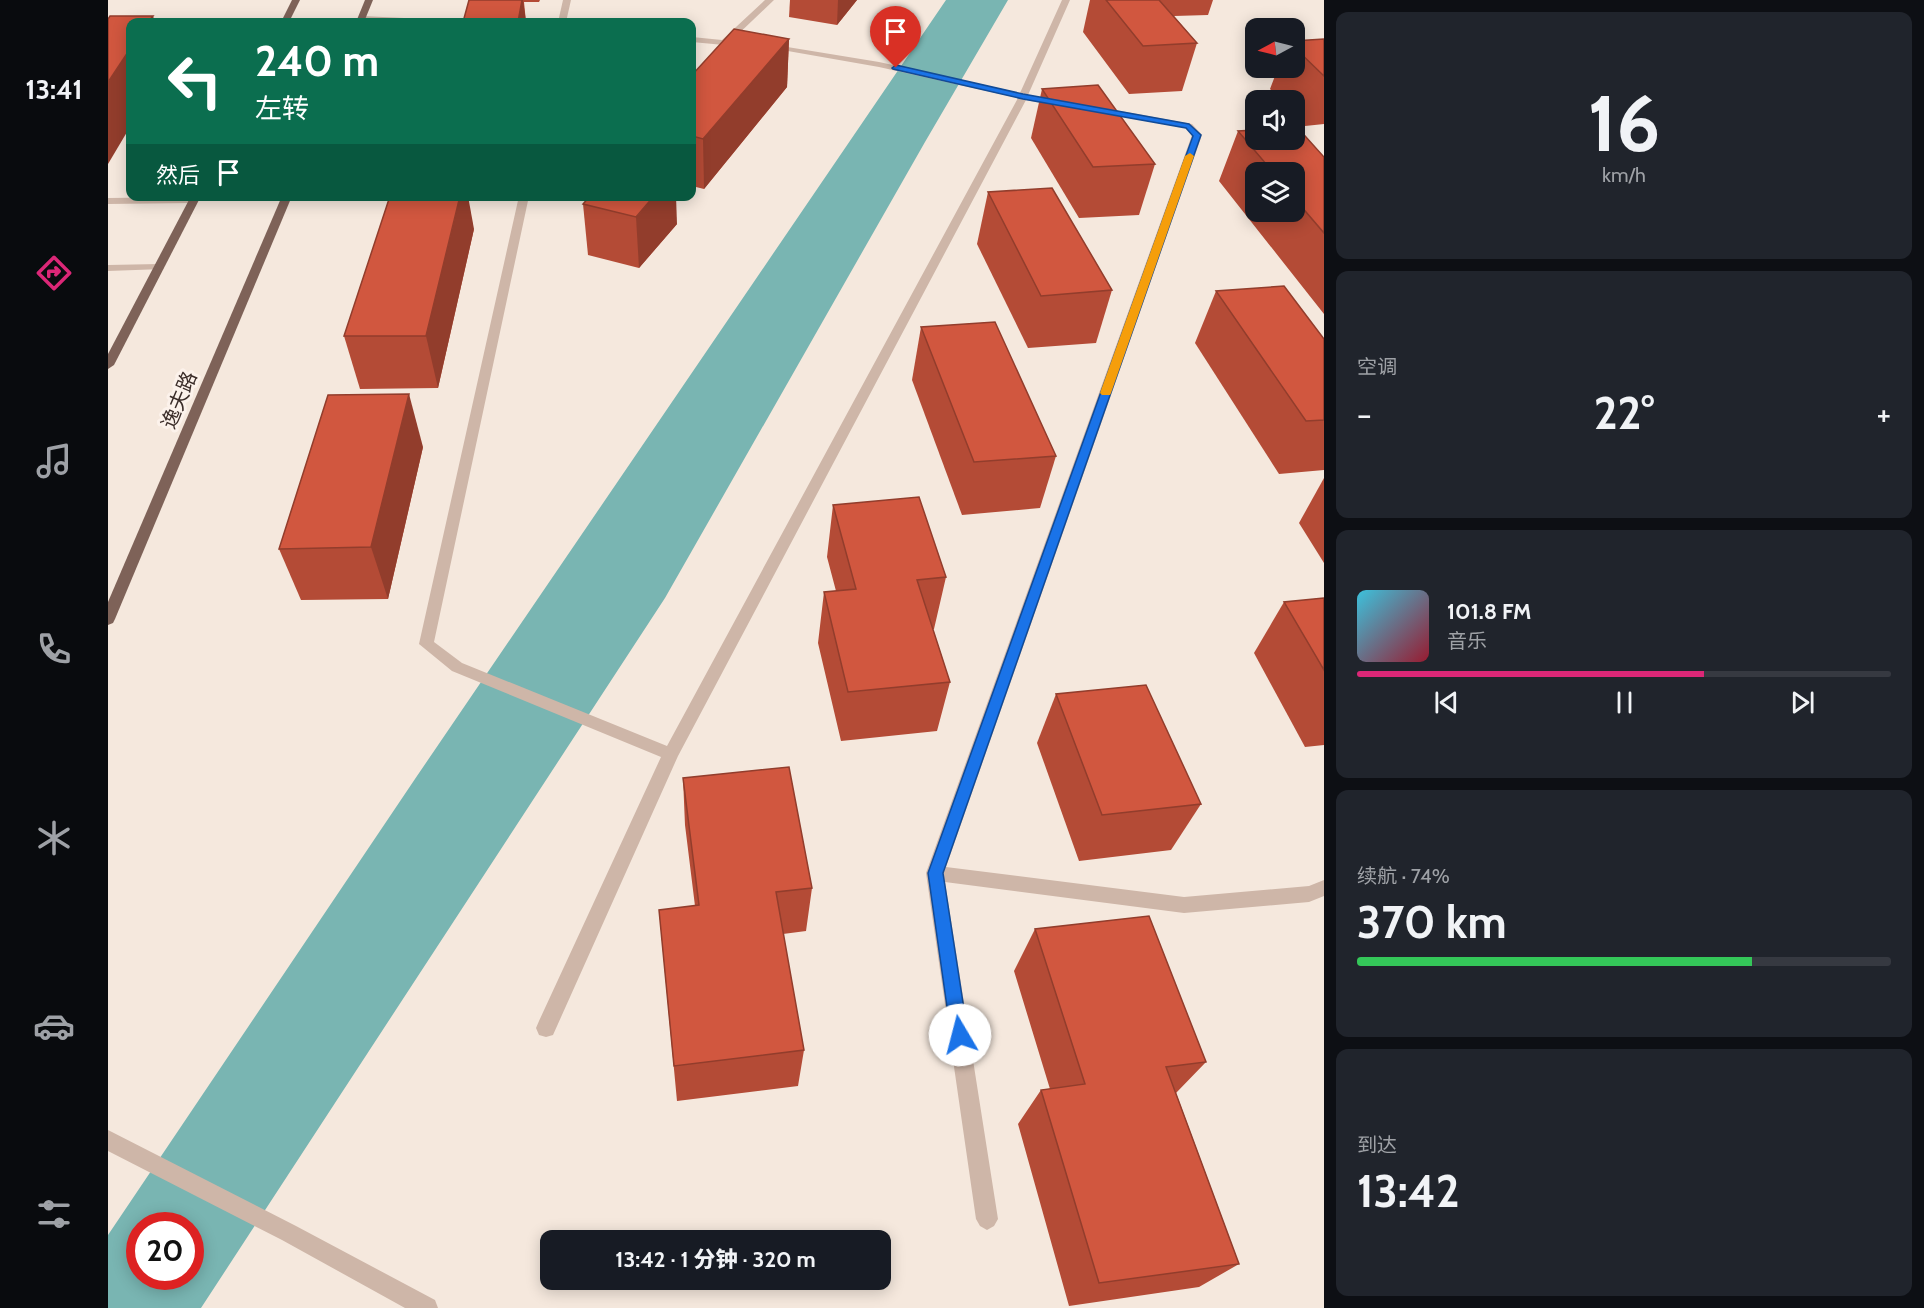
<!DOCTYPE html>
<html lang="zh">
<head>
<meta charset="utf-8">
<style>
  :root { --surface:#171b24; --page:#20242c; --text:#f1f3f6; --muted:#9ea1a6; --line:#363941; --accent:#db2777 }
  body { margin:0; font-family:Cabin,"Noto Sans SC",sans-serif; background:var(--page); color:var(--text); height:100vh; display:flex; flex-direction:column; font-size:22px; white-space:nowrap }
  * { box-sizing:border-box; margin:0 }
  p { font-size:20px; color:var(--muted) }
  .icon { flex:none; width:33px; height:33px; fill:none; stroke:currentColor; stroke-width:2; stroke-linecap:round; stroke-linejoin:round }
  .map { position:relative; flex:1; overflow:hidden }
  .side { display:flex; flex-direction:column; gap:12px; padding:12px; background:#0d0f14; width:600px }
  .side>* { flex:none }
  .banner { position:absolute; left:18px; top:18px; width:570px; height:183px; border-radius:12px; box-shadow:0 3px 15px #0003; background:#0b6e4f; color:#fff; overflow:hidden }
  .needle { width:39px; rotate:263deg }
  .fabs { position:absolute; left:1137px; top:18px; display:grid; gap:12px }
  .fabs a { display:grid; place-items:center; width:60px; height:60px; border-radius:12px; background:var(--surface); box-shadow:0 3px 15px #0003; font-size:30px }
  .speed { position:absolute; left:18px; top:1212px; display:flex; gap:12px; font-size:30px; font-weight:700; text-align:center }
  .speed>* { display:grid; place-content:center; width:78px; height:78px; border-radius:50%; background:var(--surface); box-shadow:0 3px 15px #0003; line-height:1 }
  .speed .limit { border:9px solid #d22; background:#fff; color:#111 }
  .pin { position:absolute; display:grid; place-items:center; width:51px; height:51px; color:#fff; margin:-62px -26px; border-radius:50% 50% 50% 0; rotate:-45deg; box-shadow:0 0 6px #0007 }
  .pin .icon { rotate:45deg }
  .me { position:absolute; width:66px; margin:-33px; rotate:352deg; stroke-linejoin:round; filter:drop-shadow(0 0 4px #0008) }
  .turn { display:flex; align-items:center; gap:21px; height:126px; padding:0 30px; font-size:27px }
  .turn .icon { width:78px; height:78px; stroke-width:2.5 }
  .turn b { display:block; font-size:42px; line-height:51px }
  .then { display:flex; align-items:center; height:57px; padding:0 30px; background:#0003; gap:12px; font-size:22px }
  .big { font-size:45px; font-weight:800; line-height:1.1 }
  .side .card { flex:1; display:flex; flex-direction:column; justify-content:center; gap:9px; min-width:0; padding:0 21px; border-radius:12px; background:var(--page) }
  .side .dial { align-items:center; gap:0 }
  .dial b { font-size:78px; line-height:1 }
  .song { display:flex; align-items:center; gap:18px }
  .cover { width:72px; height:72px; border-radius:9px; background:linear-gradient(135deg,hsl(190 70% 55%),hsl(350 70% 35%)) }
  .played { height:6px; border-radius:3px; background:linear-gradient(90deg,var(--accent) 65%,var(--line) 65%) }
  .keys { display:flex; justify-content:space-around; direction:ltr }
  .heat { display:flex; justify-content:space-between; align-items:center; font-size:33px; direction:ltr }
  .charge { height:9px; border-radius:4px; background:linear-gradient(90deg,#34c759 74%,var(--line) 0) }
  .trip { position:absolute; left:432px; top:1230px; width:351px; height:60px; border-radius:12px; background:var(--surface); box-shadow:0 3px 15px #0003; font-weight:800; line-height:60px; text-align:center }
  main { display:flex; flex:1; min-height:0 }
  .tabs { display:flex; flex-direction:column; width:108px; justify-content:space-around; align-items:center; background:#090b0e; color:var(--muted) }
  .tabs .icon { width:42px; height:42px }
  .tabs .selected { color:var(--accent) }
  .tabs b { font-size:27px; color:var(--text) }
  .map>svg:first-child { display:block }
  .water { fill:#79b5b2; fill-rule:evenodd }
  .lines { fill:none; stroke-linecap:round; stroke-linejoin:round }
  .minor { fill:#ceb6a8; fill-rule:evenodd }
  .major { fill:#7e6258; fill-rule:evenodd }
  .wall { fill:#b44b36; fill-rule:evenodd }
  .shaded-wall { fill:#923d2c }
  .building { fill:#d1573f; stroke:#923d2c; stroke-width:1.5 }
  .route { fill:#1a73e8; stroke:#114b97; stroke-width:1.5 }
  .slow { fill:#f59e0b }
  .labels { text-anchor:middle; stroke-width:6; stroke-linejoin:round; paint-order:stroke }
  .street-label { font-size:20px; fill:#3b2d29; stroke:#fcf2eb }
</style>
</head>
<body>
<main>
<nav class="tabs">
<b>13:41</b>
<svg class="icon selected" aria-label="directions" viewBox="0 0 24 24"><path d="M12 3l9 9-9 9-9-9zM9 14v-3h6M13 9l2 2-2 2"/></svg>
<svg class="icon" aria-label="music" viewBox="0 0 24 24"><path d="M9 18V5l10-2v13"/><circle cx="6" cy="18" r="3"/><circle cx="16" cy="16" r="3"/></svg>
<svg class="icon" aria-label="phone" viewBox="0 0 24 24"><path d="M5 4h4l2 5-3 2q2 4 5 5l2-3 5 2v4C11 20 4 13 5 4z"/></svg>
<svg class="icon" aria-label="climate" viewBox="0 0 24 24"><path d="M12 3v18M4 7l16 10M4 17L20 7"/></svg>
<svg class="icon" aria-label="car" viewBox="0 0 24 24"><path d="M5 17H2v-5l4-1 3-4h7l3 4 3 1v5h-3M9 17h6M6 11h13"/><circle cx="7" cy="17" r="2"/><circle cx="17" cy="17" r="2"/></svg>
<svg class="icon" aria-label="filters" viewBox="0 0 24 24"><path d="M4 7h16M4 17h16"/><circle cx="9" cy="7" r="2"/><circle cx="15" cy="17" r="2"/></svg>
</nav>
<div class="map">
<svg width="1216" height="1308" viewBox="0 0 1216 1308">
  <rect width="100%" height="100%" fill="#f5e8dd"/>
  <path class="water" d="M838 0H900L817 142 557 598 93 1308H0V1235L309 776ZM32 1226H82V1276H32Z"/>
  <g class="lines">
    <g class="minor">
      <polygon points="455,0 463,0 458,22 450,22"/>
      <polygon points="657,0 666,0 623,41 637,43 637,47 584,42 584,37 614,40"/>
      <polygon points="954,0 962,0 920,95 957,104 952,107 918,100 570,756 445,1035 438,1037 431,1035 428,1028 431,1021 553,757 344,671 311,644 411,196 421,196 326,642 354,663 559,746 910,98 771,67 657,47 661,44 771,62 912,93"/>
      <polygon points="254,16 338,20 342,22 251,20 251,16"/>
      <polygon points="991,107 1084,124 1094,135 838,867 1076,897 1201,886 1216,880 1216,896 1201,902 1076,913 837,882 890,1219 886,1226 879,1230 872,1226 868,1219 818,873 1084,135 1078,128 988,112 986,110"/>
      <polygon points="0,198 86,197 91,200 86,203 0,204"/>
      <polygon points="51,264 56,267 55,269 0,271 0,265"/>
      <polygon points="0,1130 188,1226 327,1300 330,1308 297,1308 174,1240 0,1151"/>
    </g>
    <g class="major">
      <polygon points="184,0 192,0 181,22 173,22"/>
      <polygon points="257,0 265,0 256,22 248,22"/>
      <polygon points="83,196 93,196 6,365 0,369 0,354"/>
      <polygon points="174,196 184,196 7,619 5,623 0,625 0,602"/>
    </g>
  </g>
  <g class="wall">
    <polygon points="361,0 432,0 431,2 416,2 418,22 355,22"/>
    <polygon points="682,0 749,0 729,25 681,17"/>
    <polygon points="982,0 1105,0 1100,15 1066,16 1089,43 1074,91 1021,94 975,32"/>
    <polygon points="681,39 679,87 596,189 584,186 584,75"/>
    <polygon points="1216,39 1216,124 1197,126 1186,115 1186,100 1173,100 1162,89 1170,68 1186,68 1186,41"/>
    <polygon points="934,89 1047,164 1031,215 971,218 923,138"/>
    <path d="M1130 131 1216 157V314L1111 181ZM1148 172H1186V212H1148Z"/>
    <polygon points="880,192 1004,290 988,343 920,348 869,244"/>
    <polygon points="475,204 569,224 531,268 480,255"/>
    <polygon points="366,229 330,388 252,389 236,336"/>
    <polygon points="1108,291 1216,339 1216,470 1171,474 1087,343"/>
    <polygon points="813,327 948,456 932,508 854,515 804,380"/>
    <polygon points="315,447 280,599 193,600 171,549"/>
    <polygon points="1216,478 1216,563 1191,523"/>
    <polygon points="725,505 838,577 826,629 825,629 842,682 829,731 733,741 710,643 716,592 728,591 719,557"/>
    <polygon points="1216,598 1216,745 1197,747 1146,653 1176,602"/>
    <polygon points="948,694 1093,804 1063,850 971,861 929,743"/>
    <polygon points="575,778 704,888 698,931 675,934 696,1050 690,1086 569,1101 551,910 587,906 577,825"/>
    <polygon points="927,929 1098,1062 1068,1093 1131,1264 1091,1287 961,1306 910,1124 933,1090 942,1089 906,971"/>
  </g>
  <g class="shaded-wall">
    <polygon points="414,0 415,0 418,22 410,22"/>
    <polygon points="730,0 749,0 729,25"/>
    <polygon points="45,16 47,22 40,22"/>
    <polygon points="681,39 679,87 596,189 595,139"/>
    <polygon points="22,49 22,127 0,164 0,82"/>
    <polygon points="352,196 360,196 366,229 330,388 318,336"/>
    <polygon points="546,196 568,196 569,224 531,268 528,217"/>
    <polygon points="301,394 315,447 280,599 263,547"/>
  </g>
  <g class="building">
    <polygon points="361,0 414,0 410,22 355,22"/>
    <polygon points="998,0 1051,0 1089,43 1035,46"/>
    <polygon points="2,16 45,16 40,22 22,22 22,49 0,82 0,19"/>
    <polygon points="626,29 681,39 595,139 584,136 584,75"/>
    <polygon points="1216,39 1216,76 1186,47 1186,41"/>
    <polygon points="990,85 1047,164 985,167 934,89"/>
    <polygon points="1189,127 1216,157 1216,233 1186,198 1186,172 1165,172 1130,131 1148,130 1148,140 1186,140 1186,128"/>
    <polygon points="944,188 1004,290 933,296 880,192"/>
    <polygon points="282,196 352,196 318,336 236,336"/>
    <polygon points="482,196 546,196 528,217 475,204"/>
    <polygon points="1176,286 1216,339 1216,420 1198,421 1108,291"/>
    <polygon points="887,322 948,456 866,462 813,327"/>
    <polygon points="301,394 263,547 171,549 220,395"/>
    <polygon points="811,497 838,577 809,580 842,682 740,692 716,592 748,589 725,505"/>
    <polygon points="1216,598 1216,670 1176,602"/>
    <polygon points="1038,685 1093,804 994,815 948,694"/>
    <polygon points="681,767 704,888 668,892 696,1050 566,1066 551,910 591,905 575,778"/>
    <polygon points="1041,916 1098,1062 1058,1067 1131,1264 991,1283 933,1090 977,1084 927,929"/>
  </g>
  <polygon class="route" points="788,65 915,94 1081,124 1093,135 835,873 860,1035 858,1041 852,1043 845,1041 843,1035 820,873 1085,136 1078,128 915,99 785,69 784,68"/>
  <polygon class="slow" points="1082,153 1086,156 1003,393 1002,395 994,395 992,393 1077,156"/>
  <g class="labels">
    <g class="street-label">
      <text transform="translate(71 400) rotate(-67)" y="7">逸夫路</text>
    </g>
  </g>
</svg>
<div class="fabs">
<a><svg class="needle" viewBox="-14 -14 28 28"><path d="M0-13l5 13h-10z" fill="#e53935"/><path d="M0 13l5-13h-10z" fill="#9ea1a6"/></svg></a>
<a><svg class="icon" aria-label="sound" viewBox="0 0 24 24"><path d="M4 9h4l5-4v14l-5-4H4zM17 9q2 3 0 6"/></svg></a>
<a><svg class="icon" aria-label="layers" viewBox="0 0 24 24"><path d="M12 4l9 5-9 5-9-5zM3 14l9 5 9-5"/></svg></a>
</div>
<div class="speed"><div class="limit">20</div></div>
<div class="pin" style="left:788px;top:68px;background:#d93025"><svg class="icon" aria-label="arrive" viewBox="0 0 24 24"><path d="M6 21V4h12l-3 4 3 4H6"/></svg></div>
<svg class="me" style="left:852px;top:1035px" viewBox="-20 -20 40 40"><circle r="19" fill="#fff"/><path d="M0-13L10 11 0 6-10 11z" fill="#1a73e8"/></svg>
<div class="trip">13:42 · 1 分钟 · 320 m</div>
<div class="banner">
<div class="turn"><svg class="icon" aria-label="left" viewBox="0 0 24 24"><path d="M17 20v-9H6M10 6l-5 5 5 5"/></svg><div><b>240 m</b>左转</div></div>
<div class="then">然后<svg class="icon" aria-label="arrive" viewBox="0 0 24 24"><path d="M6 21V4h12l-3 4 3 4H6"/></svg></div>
</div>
</div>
<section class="side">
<div class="card dial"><b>16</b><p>km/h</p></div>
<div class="card"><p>空调</p>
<div class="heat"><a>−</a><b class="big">22°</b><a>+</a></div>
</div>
<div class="card">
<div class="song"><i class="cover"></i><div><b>101.8 FM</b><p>音乐</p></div></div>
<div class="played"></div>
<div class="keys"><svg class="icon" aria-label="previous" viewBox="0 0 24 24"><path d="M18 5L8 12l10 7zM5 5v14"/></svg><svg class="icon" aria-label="pause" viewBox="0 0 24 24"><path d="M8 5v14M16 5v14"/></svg><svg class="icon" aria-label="next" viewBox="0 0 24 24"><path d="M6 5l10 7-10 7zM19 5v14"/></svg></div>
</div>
<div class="card"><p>续航 · 74%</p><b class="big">370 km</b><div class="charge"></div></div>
<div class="card"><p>到达</p><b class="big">13:42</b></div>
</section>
</main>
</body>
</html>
